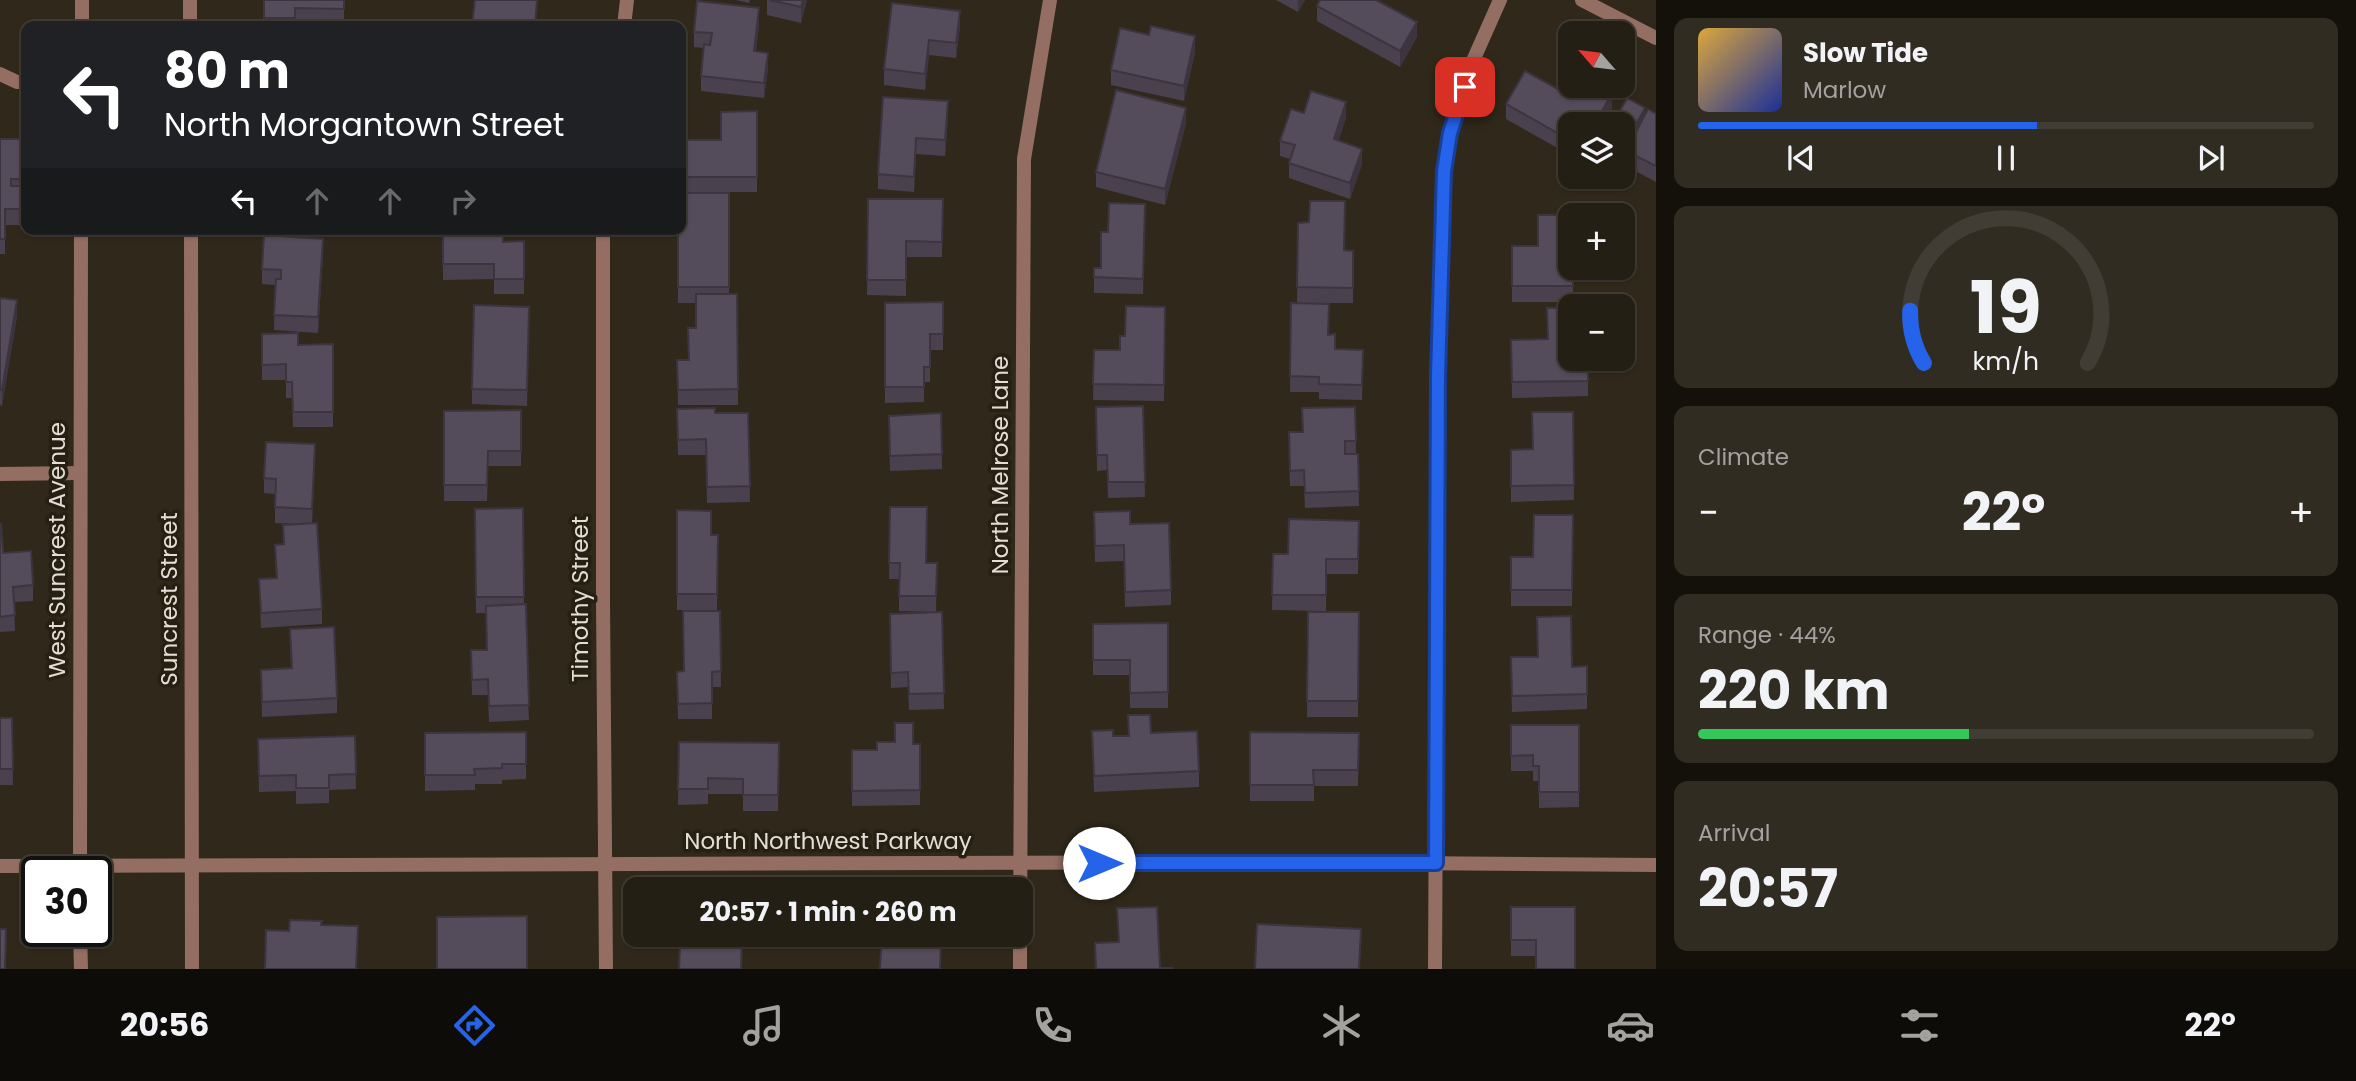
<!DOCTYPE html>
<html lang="en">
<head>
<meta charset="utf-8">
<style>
  :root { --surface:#241f14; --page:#302c22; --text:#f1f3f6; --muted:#a3a2a0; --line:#413d34; --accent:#2563eb }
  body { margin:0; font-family:Poppins,sans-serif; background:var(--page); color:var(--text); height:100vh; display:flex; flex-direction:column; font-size:26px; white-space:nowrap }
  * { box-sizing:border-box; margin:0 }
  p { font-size:23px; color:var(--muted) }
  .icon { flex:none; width:38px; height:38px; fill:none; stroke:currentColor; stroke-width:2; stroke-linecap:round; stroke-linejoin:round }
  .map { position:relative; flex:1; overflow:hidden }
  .details { display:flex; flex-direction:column; gap:18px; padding:18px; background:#14110b; width:700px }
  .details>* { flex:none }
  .hud { position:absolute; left:21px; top:21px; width:665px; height:214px; border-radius:14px; box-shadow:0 2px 5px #0004,0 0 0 2px var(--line); background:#202124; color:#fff; overflow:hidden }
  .needle { width:46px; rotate:298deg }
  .controls { position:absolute; left:1558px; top:21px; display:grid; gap:14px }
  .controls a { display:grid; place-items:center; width:77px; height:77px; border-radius:14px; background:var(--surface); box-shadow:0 2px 5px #0004,0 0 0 2px var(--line); font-size:35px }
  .speed { position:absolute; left:21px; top:856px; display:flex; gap:14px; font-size:35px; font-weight:700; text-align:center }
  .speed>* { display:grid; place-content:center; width:91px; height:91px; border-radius:50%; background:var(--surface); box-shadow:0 2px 5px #0004,0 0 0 2px var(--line); line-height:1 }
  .speed .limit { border:4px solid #111; border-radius:10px; background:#fff; color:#111 }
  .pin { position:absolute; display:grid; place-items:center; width:60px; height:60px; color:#fff; margin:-30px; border-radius:14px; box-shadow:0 4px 10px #0006 }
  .me { position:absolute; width:77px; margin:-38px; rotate:90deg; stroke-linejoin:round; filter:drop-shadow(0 0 5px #0008) }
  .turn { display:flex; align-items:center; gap:24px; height:147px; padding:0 28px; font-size:32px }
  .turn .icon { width:91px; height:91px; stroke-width:2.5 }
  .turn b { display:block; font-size:49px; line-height:60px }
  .lanes { display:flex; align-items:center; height:66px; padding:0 28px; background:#0003; justify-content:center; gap:35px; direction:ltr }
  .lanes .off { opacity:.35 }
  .big { font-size:52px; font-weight:700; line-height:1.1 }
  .details .widget { flex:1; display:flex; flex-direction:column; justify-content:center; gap:10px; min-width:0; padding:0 24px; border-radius:14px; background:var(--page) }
  .details .dial { align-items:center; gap:0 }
  .dial svg { height:182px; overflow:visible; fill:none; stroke:var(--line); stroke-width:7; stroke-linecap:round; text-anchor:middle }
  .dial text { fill:var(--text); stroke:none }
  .song { display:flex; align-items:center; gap:21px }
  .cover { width:84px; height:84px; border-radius:10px; background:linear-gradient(135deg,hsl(40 70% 55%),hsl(230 70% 35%)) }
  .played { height:7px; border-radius:4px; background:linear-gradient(90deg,var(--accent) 55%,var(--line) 55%) }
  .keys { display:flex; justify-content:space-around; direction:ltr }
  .heat { display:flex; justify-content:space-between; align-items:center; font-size:38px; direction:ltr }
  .charge { height:10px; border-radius:5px; background:linear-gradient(90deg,#34c759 44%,var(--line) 0) }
  .trip { position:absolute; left:623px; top:877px; width:410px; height:70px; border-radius:14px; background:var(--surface); box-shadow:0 2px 5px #0004,0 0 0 2px var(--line); font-weight:700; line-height:70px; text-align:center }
  .tab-bar { display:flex; height:112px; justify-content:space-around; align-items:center; background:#0e0c08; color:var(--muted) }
  .tab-bar .icon { width:49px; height:49px }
  .tab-bar .on { color:var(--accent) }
  .tab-bar b { font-size:32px; color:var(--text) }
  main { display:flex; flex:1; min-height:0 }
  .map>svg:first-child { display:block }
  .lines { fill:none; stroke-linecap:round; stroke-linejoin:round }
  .minor { stroke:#946e63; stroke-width:14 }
  .wall { fill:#49414e }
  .shaded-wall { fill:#3c3540 }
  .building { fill:#554c5b; stroke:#3c3540; stroke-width:2 }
  .route-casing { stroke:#184099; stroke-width:18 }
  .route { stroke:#2563eb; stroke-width:12 }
  .labels { text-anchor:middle; stroke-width:7; stroke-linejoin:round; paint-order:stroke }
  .street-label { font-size:23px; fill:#e2ded5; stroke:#261f12 }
</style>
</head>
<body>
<main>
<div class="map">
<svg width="1656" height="969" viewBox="0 0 1656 969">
  <rect width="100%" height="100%" fill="#30291b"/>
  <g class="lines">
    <g class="minor">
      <polyline points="190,0 190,26"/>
      <polyline points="1582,0 1656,38"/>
      <polyline points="82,26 82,0"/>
      <polyline points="624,26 627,0"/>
      <polyline points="0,74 17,82 26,82"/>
      <polyline points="191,229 192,969"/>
      <polyline points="603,229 603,601 606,969"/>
      <polyline points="0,474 80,473"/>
      <polyline points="0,866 1280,862 1656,865"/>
      <polyline points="80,872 81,229"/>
      <polyline points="80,931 81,969"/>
      <polyline points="1020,933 1024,159 1050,0"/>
      <polyline points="1020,969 1020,934"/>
      <polyline points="1435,969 1438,376 1444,171 1450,133 1472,63 1500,0"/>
    </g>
  </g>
  <g class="wall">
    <polygon points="264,0 344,0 344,25 295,24 295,26 264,26"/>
    <polygon points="736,0 750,0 749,3"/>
    <polygon points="767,0 807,0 801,23 767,15"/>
    <polygon points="1276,0 1305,0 1298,12"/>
    <polygon points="892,3 960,26 956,58 929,55 925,90 884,85 884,69"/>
    <polygon points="1317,6 1417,37 1400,67 1317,21"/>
    <polygon points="759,24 756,51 768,68 764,98 701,91 701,76 704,48 694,47 694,32"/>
    <polygon points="1149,35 1195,52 1184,101 1111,85 1111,70"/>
    <polygon points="1563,92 1612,109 1570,124 1570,155 1506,119 1506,104"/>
    <polygon points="883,97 948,117 945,156 916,154 914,192 878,189 878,174"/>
    <polygon points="757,111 757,192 685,192 685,140 721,140"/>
    <polygon points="1304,113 1346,118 1338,141 1362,164 1350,199 1289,178 1289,163 1290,159 1280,156 1280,141"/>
    <polygon points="1656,114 1656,182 1626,166 1626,153 1622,151 1622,124 1645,115"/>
    <polygon points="1186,123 1165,205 1096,187 1096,172"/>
    <polygon points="0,139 24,139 24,225 5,225 5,254 0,254"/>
    <polygon points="729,193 729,294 737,294 738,405 678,405 677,360 689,360 696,328 696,303 678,303 678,229 684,226"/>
    <polygon points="868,199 943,199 942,257 906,257 906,296 867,295"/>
    <polygon points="1145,204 1143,294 1094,293 1094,268 1101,268 1108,232"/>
    <polygon points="1309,222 1344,250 1353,251 1353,303 1297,303 1298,223"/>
    <rect x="294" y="229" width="39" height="4"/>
    <polygon points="443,231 503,242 524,241 524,294 494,294 494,279 443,280"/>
    <polygon points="1512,246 1573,268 1573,302 1512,302"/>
    <polygon points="323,254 318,333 274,330 275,285 262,284 262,269"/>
    <polygon points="0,298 17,316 2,406 0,405"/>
    <polygon points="943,302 943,350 930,350 930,382 924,382 924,402 885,403 885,303"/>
    <polygon points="1291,303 1328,335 1335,349 1363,350 1362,400 1319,399 1319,392 1290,392"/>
    <polygon points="529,307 527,406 472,404 472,389"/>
    <polygon points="1165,307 1164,401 1093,400 1094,350 1120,350 1125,336"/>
    <polygon points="262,334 298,345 333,344 333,427 293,427 292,398 286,398 286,380 262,380"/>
    <polygon points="1547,339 1588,359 1588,396 1512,398 1511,340"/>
    <polygon points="1143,406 1145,497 1108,498 1107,470 1097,471 1096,407"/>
    <polygon points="1355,407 1356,454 1358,454 1359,506 1305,508 1304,486 1290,486 1289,447 1303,432 1302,408"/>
    <polygon points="677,409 715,413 748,413 750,502 707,503 706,455 678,455"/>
    <polygon points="521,410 521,466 488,466 487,501 444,501 444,411"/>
    <polygon points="1573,412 1574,500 1511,502 1511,450 1533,449"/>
    <polygon points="941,413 942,469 890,471 889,431"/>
    <polygon points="315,459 312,523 322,609 322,624 261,628 259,579 276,578 275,545 284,544 283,525 300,524 275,523 275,494 264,493 264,478"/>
    <polygon points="890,507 926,563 937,563 936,612 899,611 899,579 889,579"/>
    <polygon points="523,508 524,604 529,720 489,722 488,695 472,695 471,650 486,650 486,613 476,613 475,509"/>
    <polygon points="677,510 711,535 718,535 717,610 677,610"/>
    <polygon points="1094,512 1130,524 1171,590 1171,605 1125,607 1124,561 1095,562"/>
    <polygon points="1573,515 1572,606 1511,606 1511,557 1533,557"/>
    <polygon points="1359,521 1358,574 1326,574 1326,611 1272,610 1273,554 1288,554"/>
    <polygon points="0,524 3,553 33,585 33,601 14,602 15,631 0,632"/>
    <polygon points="720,611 721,687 712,687 712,719 678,719 677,672 684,671"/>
    <polygon points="942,612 944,709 909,710 908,687 891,688 890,614"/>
    <polygon points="1308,612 1359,612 1358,717 1307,717"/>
    <polygon points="1168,623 1168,708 1130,708 1130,675 1093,675 1093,624"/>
    <polygon points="290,629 337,698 337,713 262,717 261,670 291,668"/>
    <polygon points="1587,666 1587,709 1512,712 1511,673 1572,667"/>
    <polygon points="1128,715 1199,771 1199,787 1094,792 1092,731 1113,736 1128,736"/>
    <polygon points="0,718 12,718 13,785 0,785"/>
    <polygon points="1511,725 1579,725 1579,807 1539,808 1539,781 1533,781 1533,771 1511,771"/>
    <polygon points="526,732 526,779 502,780 502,784 475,784 475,790 425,791 425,733"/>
    <polygon points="1250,732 1359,733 1358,786 1314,786 1314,801 1250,801"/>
    <polygon points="355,736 356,789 329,790 329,803 296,804 296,791 259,792 258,739"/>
    <polygon points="679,742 779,743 778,811 743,811 743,794 708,794 708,804 678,805"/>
    <polygon points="913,744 920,744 920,805 852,806 852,750 877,750"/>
    <polygon points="1511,907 1575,969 1536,956 1511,956"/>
  </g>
  <g class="shaded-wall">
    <polygon points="803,0 807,0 801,23 801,7"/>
    <polygon points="1298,0 1305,0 1298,12"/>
    <polygon points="759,8 759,24 754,66 754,51"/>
    <polygon points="960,11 960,26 956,58 956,43"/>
    <polygon points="1417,22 1417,37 1400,67 1400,51"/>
    <polygon points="1195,36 1195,52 1184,101 1184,86"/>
    <polygon points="929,40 929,55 925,90 925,74"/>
    <polygon points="768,53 768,68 764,98 764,83"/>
    <polygon points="1612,93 1612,109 1603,124 1595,124"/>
    <polygon points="948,101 948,117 945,156 945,140"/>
    <polygon points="1346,102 1346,118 1334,155 1334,139"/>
    <polygon points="1186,108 1186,123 1165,205 1165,189"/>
    <polygon points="1645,108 1645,123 1628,152 1628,139"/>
    <polygon points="916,138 916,154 914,192 914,177"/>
    <polygon points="1362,149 1362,164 1350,199 1350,183"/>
    <polygon points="323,239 323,254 318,333 318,317"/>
    <polygon points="17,300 17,316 2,406 2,390"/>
    <polygon points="315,444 315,459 312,525 312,509"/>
  </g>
  <g class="building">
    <polygon points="264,0 344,0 344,9 295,8 295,18 264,18"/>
    <polygon points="475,0 537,0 535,26 510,25 510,26 472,26"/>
    <polygon points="770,0 803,0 801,7"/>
    <polygon points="1320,0 1376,0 1417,22 1400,51 1317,6"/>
    <polygon points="697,1 759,8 754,51 768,53 764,83 701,76 704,44 710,45 712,33 694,32"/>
    <polygon points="892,3 960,11 956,43 929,40 925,74 884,69"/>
    <polygon points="1151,26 1195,36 1184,86 1111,70 1120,28 1149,35"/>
    <polygon points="1525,71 1563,92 1570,80 1570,86 1600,86 1612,93 1595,124 1570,124 1570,140 1506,104"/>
    <polygon points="1116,90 1186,108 1165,189 1096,172"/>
    <polygon points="1311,91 1346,102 1334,139 1362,149 1350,183 1289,163 1295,145 1280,141 1291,109 1304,113"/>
    <polygon points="883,97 948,101 945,140 916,138 914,177 878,174"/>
    <polygon points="1627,98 1645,108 1628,139 1622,136 1622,124 1613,124"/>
    <polygon points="1648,109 1656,114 1656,166 1626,151"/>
    <polygon points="757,111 757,177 685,177 685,140 721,140 721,112"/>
    <polygon points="0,139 24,139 24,179 11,179 11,186 24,186 24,209 5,209 5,239 0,239"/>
    <polygon points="684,193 729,193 729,287 678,287 678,229 681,229 681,226 684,226"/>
    <polygon points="868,199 943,199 942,242 906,241 906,280 867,280"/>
    <polygon points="1310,201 1345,201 1344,250 1353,251 1353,288 1297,287 1298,223 1309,222"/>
    <polygon points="1109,203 1145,204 1143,279 1094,277 1094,268 1101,268 1101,232 1108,232"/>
    <polygon points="1538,215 1573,215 1570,215 1570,268 1573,268 1573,286 1512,286 1512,246 1538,246"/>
    <polygon points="462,229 503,229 503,242 524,241 524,279 494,279 494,264 443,264 443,231 462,231"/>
    <polygon points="264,235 323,239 318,317 274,315 276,279 281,279 281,270 262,269"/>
    <polygon points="696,294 737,294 738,389 678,390 677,360 689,360 688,328 696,328"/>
    <polygon points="0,298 17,300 2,390 0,390"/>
    <polygon points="943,302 943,334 930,334 930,367 924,367 924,387 885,387 885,303"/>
    <polygon points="1291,303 1329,304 1328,335 1335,334 1335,349 1363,350 1362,385 1319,384 1319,377 1290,376"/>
    <polygon points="474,305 529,307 527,390 472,389"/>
    <polygon points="1126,306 1165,307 1164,385 1093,384 1094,350 1120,350 1120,336 1125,336"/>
    <polygon points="1547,308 1570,308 1570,359 1588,359 1588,381 1512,382 1511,340 1548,339"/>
    <polygon points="298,333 298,345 333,344 333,412 293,412 292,382 286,382 286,364 262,365 262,334"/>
    <polygon points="1143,406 1145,482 1108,482 1107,455 1097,455 1096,407"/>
    <polygon points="1355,407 1356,441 1345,441 1345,454 1358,454 1359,491 1305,493 1304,470 1290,471 1289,432 1303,432 1302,408"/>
    <polygon points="715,408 715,413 748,413 750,486 707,487 706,439 678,440 677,409"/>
    <polygon points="521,410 521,451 488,451 487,485 444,485 444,411"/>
    <polygon points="1532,412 1573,412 1574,485 1511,486 1511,450 1533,449"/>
    <polygon points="941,413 942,454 890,456 889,416"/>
    <polygon points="266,442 315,444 312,509 275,507 276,479 264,478"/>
    <polygon points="890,507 927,507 926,563 937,563 936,596 899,596 900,563 889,563"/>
    <polygon points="523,508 524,597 476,597 475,509"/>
    <polygon points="677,510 711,511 711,535 718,535 717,594 677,594"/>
    <polygon points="1130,511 1130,524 1169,523 1171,590 1125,592 1124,545 1095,546 1094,512"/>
    <polygon points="1534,515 1573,515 1572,590 1511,590 1511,557 1533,557"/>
    <polygon points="1289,519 1359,521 1358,559 1326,559 1326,595 1272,595 1273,554 1288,554"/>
    <polygon points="317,523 322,609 261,613 259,579 277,578 275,545 284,544 283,525"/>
    <polygon points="0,524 1,524 3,553 31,551 33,585 13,587 15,615 0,617"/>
    <polygon points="526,604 529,705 489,706 488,679 472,680 471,650 487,650 486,606"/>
    <polygon points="683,611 720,611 721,671 712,672 712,703 678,704 677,672 684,671"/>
    <polygon points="942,612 944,693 909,694 908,672 891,673 890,614"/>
    <polygon points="1308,612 1359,612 1358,701 1307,701"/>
    <polygon points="1571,616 1572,667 1587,666 1587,694 1512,696 1511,657 1538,657 1537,617"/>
    <polygon points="1168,623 1168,692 1130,693 1130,660 1093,660 1093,624"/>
    <polygon points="334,627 337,698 262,702 261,670 292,668 290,629"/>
    <polygon points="1128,715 1150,715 1151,733 1197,731 1199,771 1094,776 1092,731 1113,730 1113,736 1129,736"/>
    <polygon points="0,718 12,718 13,769 0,769"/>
    <polygon points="895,723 913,723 913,744 920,744 920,790 852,791 852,750 877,750 877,742 895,742"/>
    <polygon points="1511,725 1579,725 1579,792 1539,792 1539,766 1533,766 1533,755 1511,756"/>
    <polygon points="526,732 526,764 502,764 502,768 474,769 475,775 425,775 425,733"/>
    <polygon points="1250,732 1359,733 1358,770 1313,770 1314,785 1250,785"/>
    <polygon points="355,736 356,774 329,775 329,788 296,788 296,775 259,776 258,739"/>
    <polygon points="679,742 779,743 778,795 743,795 743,779 708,778 708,789 678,789"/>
    <polygon points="1157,907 1160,968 1172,968 1172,969 1096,969 1095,943 1119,942 1117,908"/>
    <polygon points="1511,907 1575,907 1575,969 1536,969 1536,940 1511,940"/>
    <polygon points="527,916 527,969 437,969 437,917"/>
    <polygon points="290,920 322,921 321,925 358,926 356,969 265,969 266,930 289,931"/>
    <polygon points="1257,924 1361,929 1359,969 1255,969"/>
    <polygon points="0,929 6,929 5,969 0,969"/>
    <polygon points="706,934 742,934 741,969 679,969 680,947 706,947"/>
    <polygon points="882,934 912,934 912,936 941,937 940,969 880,969"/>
  </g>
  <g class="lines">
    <defs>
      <polyline id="route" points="1099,863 1436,863 1438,376 1444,171 1450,133 1465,87"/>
    </defs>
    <use href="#route" class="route-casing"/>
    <use href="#route" class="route"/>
  </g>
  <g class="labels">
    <g class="street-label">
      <text transform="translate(1000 465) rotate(-90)" y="8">North Melrose Lane</text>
      <text transform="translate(57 550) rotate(-90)" y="8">West Suncrest Avenue</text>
      <text transform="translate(169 599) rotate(-90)" y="8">Suncrest Street</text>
      <text transform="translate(580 599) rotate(-90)" y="8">Timothy Street</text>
      <text x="828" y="849">North Northwest Parkway</text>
    </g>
  </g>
</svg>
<div class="controls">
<a><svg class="needle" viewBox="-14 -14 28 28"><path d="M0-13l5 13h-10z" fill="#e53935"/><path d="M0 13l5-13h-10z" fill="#a3a2a0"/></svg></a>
<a><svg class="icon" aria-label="layers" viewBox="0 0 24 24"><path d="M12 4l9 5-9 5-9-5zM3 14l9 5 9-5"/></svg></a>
<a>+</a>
<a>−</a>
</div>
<div class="speed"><div class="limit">30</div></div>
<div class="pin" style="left:1465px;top:87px;background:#d93025"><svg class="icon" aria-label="arrive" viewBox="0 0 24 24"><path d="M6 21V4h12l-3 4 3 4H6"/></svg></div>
<svg class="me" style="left:1099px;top:863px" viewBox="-20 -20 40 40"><circle r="19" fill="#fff"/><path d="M0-13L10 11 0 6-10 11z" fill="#2563eb"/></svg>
<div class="trip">20:57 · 1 min · 260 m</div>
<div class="hud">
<div class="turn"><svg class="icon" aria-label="left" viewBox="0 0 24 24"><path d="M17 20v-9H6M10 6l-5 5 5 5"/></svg><div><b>80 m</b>North Morgantown Street</div></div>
<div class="lanes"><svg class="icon" aria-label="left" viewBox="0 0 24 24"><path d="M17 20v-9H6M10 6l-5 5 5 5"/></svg><svg class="icon off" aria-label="ahead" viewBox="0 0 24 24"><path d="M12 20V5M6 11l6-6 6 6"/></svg><svg class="icon off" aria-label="ahead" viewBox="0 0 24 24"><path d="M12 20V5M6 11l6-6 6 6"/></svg><svg class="icon off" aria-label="right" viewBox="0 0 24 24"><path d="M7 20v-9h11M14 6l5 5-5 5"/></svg></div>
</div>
</div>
<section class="details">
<div class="widget">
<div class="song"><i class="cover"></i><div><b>Slow Tide</b><p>Marlow</p></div></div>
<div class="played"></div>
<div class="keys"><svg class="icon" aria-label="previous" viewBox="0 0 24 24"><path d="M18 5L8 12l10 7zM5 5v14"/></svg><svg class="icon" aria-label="pause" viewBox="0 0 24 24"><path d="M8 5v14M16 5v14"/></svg><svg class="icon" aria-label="next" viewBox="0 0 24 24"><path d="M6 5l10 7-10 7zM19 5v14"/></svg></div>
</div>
<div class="widget dial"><svg viewBox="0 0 100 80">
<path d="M14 69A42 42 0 1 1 86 69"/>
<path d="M14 69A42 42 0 0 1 8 46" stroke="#2563eb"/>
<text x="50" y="56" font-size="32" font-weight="700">19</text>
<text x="50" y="72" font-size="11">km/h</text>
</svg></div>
<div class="widget"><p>Climate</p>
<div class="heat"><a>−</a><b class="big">22°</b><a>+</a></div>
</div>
<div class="widget"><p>Range · 44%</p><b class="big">220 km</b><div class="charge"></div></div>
<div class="widget"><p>Arrival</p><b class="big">20:57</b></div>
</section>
</main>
<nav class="tab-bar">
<b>20:56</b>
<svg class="icon on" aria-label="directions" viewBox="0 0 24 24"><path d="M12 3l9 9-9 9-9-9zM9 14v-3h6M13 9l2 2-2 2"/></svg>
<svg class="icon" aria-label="music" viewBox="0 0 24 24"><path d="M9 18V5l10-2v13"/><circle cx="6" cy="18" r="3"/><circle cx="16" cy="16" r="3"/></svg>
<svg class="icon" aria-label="phone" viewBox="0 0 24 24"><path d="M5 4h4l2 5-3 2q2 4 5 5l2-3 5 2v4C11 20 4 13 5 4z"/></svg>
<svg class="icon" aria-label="climate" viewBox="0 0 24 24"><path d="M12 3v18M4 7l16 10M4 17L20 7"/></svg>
<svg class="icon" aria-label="car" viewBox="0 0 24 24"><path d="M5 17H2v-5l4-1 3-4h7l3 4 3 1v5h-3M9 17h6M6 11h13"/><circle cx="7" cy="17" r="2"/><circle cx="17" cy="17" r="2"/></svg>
<svg class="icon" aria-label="filters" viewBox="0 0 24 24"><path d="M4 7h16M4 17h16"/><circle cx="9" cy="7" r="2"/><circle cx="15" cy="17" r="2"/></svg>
<b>22°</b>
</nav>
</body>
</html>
